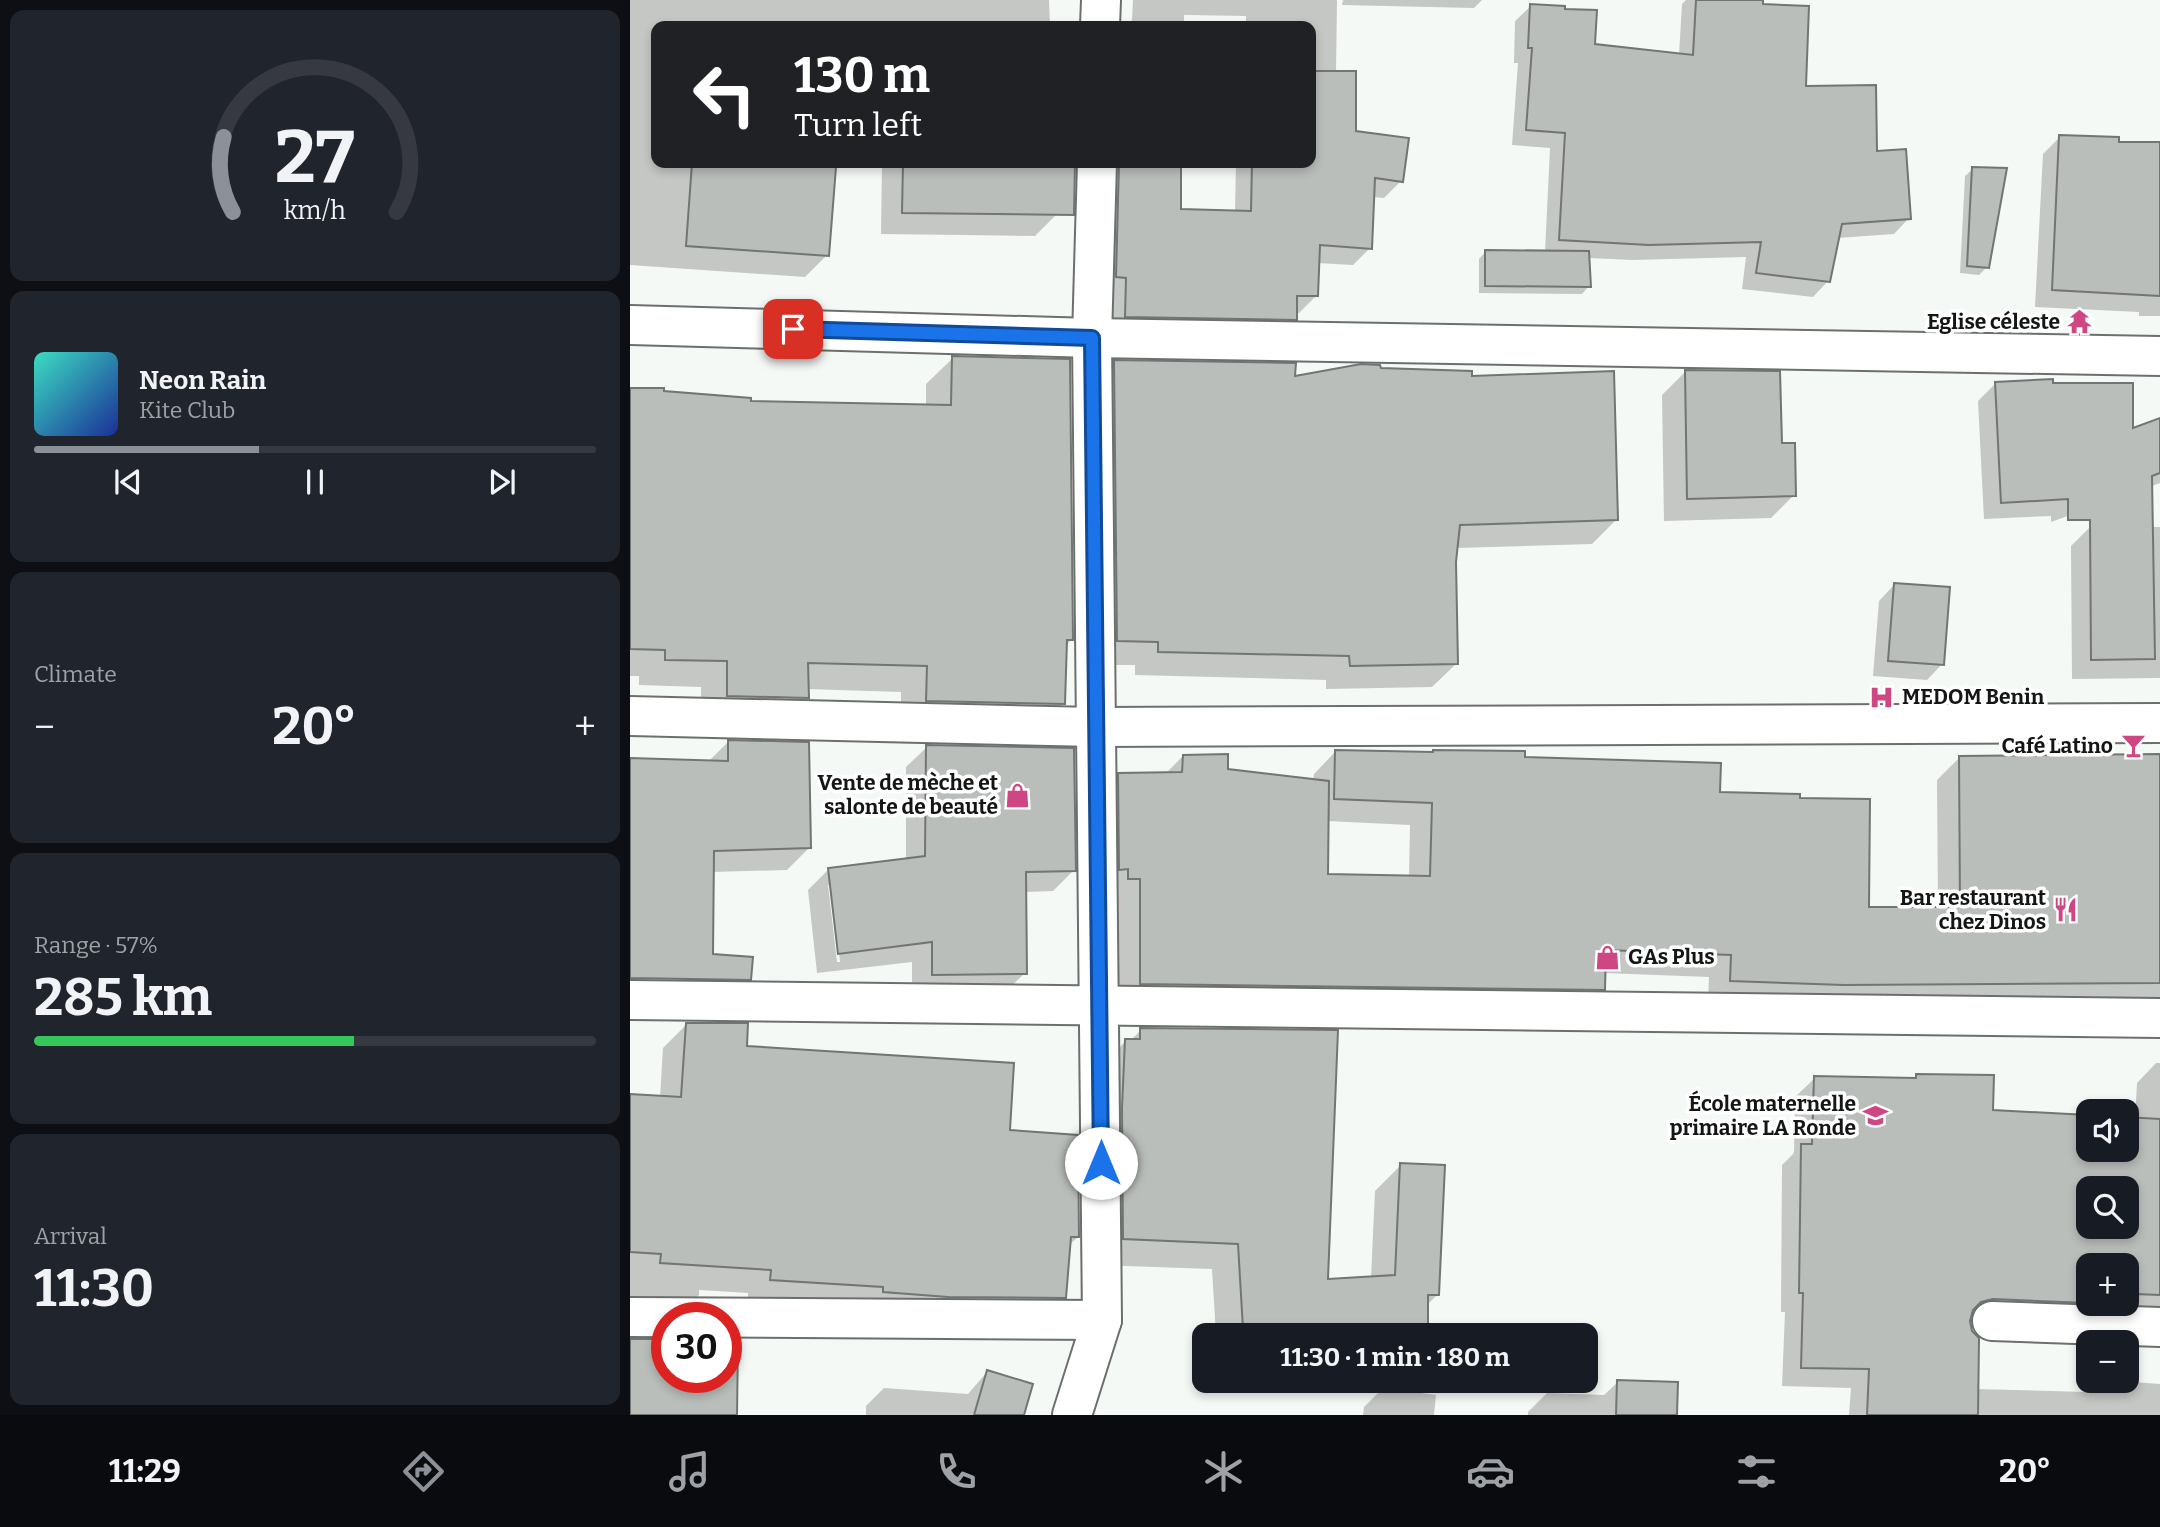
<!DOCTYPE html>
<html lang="en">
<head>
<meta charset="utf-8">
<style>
  :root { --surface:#171b24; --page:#20242c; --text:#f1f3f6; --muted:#9ea1a6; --line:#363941; --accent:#8c9099 }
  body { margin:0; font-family:Bitter,serif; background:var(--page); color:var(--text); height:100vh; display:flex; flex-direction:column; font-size:26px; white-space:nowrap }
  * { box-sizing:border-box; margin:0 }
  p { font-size:23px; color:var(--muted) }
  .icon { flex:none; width:38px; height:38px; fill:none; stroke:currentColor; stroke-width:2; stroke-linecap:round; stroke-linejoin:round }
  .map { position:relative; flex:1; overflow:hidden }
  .sheet { display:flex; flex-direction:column; gap:10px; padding:10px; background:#0d0f14; width:630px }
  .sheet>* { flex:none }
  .hud { position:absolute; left:21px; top:21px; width:665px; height:147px; border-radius:14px; box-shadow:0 4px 10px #0003; background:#202124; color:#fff; overflow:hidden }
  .buttons { position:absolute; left:1446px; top:1099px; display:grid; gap:14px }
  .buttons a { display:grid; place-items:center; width:63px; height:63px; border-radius:14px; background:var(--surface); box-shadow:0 4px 10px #0003; font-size:35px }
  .speed { position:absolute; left:21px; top:1302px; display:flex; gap:14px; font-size:35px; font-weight:700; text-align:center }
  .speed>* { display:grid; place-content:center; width:91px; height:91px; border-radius:50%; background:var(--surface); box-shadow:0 4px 10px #0003; line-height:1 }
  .speed .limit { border:10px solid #d22; background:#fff; color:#111 }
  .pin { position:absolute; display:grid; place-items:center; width:60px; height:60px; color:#fff; margin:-30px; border-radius:14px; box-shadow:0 4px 10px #0006 }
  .me { position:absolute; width:77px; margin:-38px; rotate:0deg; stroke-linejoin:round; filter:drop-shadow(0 0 5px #0008) }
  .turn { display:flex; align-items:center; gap:24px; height:147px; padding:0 28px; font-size:32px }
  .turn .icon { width:91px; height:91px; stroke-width:2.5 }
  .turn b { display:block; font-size:49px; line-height:60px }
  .big { font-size:52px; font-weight:700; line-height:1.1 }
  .sheet .widget { flex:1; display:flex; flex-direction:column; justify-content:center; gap:10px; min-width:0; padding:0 24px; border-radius:14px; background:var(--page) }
  .sheet .dial { align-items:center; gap:0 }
  .dial svg { height:182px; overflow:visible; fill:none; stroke:var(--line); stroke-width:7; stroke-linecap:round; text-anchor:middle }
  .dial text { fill:var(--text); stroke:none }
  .song { display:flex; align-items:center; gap:21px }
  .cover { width:84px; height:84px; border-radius:10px; background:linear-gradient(135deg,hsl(170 70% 55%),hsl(230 70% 35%)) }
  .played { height:7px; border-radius:4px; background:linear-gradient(90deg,var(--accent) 40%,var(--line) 40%) }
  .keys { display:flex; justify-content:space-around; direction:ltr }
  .heat { display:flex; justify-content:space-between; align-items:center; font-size:38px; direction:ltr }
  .charge { height:10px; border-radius:5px; background:linear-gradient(90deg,#34c759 57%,var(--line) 0) }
  .trip { position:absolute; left:562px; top:1323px; width:406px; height:70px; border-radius:14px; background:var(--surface); box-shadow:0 4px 10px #0003; font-weight:700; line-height:70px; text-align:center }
  .tabs { display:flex; height:112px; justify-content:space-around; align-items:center; background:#090b0e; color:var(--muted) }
  .tabs .icon { width:49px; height:49px }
  .tabs .current { color:var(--accent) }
  .tabs b { font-size:32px; color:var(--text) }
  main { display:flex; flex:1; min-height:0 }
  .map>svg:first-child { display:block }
  .shadow { fill:#0003; fill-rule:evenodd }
  .building { fill:#babebb; stroke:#717573; stroke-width:2; fill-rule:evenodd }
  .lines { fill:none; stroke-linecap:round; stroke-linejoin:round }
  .minor-casing { stroke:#6c706d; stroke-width:42 }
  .minor { stroke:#fff; stroke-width:38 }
  .route-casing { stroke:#114b97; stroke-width:18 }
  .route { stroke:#1a73e8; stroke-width:12 }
  .labels { text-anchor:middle; stroke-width:7; stroke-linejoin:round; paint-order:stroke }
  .poi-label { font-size:21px; font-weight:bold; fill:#141615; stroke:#fff; text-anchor:end }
</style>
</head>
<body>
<main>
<section class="sheet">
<div class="widget dial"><svg viewBox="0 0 100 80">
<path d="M14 69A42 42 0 1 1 86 69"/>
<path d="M14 69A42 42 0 0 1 10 36" stroke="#8c9099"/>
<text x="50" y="56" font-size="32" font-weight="700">27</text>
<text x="50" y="72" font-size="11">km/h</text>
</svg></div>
<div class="widget">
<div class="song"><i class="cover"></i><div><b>Neon Rain</b><p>Kite Club</p></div></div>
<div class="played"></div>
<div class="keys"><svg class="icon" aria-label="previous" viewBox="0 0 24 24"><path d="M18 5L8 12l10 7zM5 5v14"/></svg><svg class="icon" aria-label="pause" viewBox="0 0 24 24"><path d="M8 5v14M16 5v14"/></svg><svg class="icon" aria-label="next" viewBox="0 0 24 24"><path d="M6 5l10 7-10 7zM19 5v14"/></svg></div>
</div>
<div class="widget"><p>Climate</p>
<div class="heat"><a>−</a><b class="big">20°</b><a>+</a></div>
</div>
<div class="widget"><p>Range · 57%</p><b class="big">285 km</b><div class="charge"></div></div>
<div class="widget"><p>Arrival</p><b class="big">11:30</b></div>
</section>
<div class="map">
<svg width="1530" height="1415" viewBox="0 0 1530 1415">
  <rect width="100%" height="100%" fill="#f5f9f6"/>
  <g class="shadow">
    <polygon points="0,0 419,0 420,26 26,26 26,163 204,163 197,255 175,277 0,265"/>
    <polygon points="503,0 707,0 706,73 724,133 771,181 754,198 743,197 740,248 723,265 687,263 686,296 669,313 665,313 665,319 648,336 479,333 475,163 550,163 549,211 605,212 606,163 681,163 681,26 616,26 616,16 554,15 554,26 495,26 502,20"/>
    <polygon points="713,0 852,0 844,8 712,5"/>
    <polygon points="1056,0 1131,0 1131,6 1174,88 1246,153 1279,218 1264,234 1207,238 1198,281 1183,297 1112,289 1116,257 1003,260 958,258 959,286 952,294 849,293 849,259 856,251 915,252 920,148 882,145 888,63 884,63 885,21 901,6 964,46 1049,55 1052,4"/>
    <polygon points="1430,137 1488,144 1530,144 1530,316 1509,316 1509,312 1405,307 1413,154"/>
    <polygon points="252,163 425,163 427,214 405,236 251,234"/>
    <polygon points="1343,169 1357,267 1349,275 1330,273 1335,176"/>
    <polygon points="323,358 441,640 435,646 433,704 407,730 271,727 271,692 177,689 177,698 150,724 71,722 71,687 9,685 9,676 0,676 0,390 119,402 296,406 296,384"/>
    <polygon points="485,362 663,378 749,369 840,378 986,520 962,544 826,548 827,663 802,687 696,689 696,680 505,675 505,665 463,665 461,386"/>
    <polygon points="1055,372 1164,495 1141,518 1034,521 1032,395"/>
    <polygon points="1366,383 1421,385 1501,430 1530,420 1530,483 1421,522 1421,516 1354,519 1348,401"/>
    <polygon points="1461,526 1530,527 1530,678 1442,679 1441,546"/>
    <polygon points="1264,585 1312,664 1297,680 1243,676 1249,601"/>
    <polygon points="98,742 179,848 157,870 46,873 0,944 0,760 78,762"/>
    <path d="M297 747 444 870 423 891 394 892 395 973 374 993 282 994V962L187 973 178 890 199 869 276 860V767ZM198 885H202L210 962H207Z"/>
    <path d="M706 751 894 758 1088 793 1237 909H1308L1307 780 1329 758 1530 755V1020L1078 1002 1079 977 974 973V989L951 1011 488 1006V900L476 901 467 797 489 775 535 774 553 756 596 771 683 781 684 774ZM697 821 780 825 779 877 696 876Z"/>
    <polygon points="61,971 119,979 104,994 45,987"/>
    <polygon points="57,1024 115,1047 378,1132 448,1237 438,1246 434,1297 411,1321 118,1303 118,1293 69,1290 69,1295 46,1318 0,1318 0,1095 30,1098 33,1048"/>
    <polygon points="511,1030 696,1281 741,1278 745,1191 771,1165 807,1295 796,1306 796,1328 789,1335 586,1335 582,1269 467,1265 469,1067 496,1041 500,1041"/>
    <path d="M1526 1063H1530V1312L1484 1323 1339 1319 1346 1389 1492 1393 1503 1382 1530 1384V1415H1219L1221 1388 1152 1386 1155 1312H1151L1152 1165 1164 1153 1165 1097 1185 1078 1283 1080 1287 1076 1361 1111 1458 1150H1496L1505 1120 1507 1083ZM1458 1188H1496V1227H1458ZM1458 1265H1496V1304H1458Z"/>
    <polygon points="357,1372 392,1415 236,1415 236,1406 254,1388 338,1394"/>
    <polygon points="988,1382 1045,1415 898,1415 898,1412 917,1393 974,1395"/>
    <polygon points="753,1388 806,1395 804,1415 733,1415 734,1407"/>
  </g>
  <g class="building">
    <polygon points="1066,0 1133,0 1133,4 1179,6 1176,86 1246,85 1247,151 1276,149 1281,219 1212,224 1200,282 1126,273 1131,242 1019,245 929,240 935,133 896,130 902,48 898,48 900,4 935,6 935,9 967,10 965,44 1063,55"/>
    <polygon points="681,71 726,71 726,131 779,138 773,182 745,178 742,249 690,245 688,296 667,296 667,320 495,317 496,278 486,277 489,163 551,163 551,209 621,211 622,163 681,163"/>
    <polygon points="1429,135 1489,137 1489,142 1530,142 1530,296 1422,290"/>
    <polygon points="62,163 140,163 206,167 199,256 56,246"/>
    <polygon points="273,163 445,163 444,215 272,213"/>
    <polygon points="1342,167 1377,168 1359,268 1337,266"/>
    <polygon points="855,250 959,251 961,287 855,286"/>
    <polygon points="322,356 440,359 443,640 437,640 435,704 296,701 297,666 178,663 179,698 97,696 97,661 35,660 35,650 0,649 0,388 34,388 34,391 121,398 121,401 321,405"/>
    <polygon points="484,360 666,363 665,376 731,364 750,365 751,368 842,371 842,376 984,371 988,520 830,525 826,562 828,664 720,666 719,656 528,652 528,642 487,641"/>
    <polygon points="1055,370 1150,371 1152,443 1165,443 1166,496 1057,499"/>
    <polygon points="1423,379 1423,383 1503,383 1503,428 1530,418 1530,473 1522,476 1525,659 1461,660 1460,520 1438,520 1438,499 1371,503 1365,382"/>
    <polygon points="1264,583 1320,587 1314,665 1258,661"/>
    <polygon points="98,740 179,742 181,848 84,851 83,954 123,957 121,980 0,978 0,758 98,761"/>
    <polygon points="296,745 444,748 446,871 396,872 397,974 302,975 302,942 208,954 198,868 295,856"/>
    <polygon points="705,750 803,752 803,750 895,751 895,757 1091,763 1090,792 1170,794 1170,798 1240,799 1239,907 1330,907 1329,756 1530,754 1530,983 1214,985 1100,981 1101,955 976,950 975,990 510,984 510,879 498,879 498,869 489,870 488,773 552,772 553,755 598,754 598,769 699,781 698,874 800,876 802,803 704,799"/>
    <polygon points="56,1023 118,1023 117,1046 384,1063 380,1130 448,1135 449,1237 441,1237 436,1298 318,1297 253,1292 253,1287 140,1280 141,1270 30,1263 31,1254 0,1252 0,1094 51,1097"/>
    <polygon points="510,1028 708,1030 698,1279 765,1275 770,1163 815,1165 809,1295 798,1295 798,1329 613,1329 608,1244 493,1239 492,1108 495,1039 510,1039"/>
    <path d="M1286 1074 1364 1075 1363 1110 1458 1115V1150H1496V1117L1530 1119V1295L1506 1294V1304H1492H1496V1265H1458V1303L1363 1299 1351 1302 1343 1310 1340 1321 1342 1331 1349 1338 1348 1415H1237L1239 1369 1171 1368 1173 1293H1169L1171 1144H1182L1184 1076 1286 1078ZM1458 1188H1496V1227H1458Z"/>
    <polygon points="0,1339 37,1339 37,1377 96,1377 96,1342 108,1342 107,1415 0,1415"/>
    <polygon points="357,1370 403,1384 394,1415 344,1415"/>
    <polygon points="987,1380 1048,1382 1047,1415 986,1415"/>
  </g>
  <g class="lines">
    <defs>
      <g id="minor">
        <polyline points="470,26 471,0"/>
        <polyline points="0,325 462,338 1530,356"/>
        <polyline points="0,716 465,727 1530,723"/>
        <polyline points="0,1000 1530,1018"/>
        <polyline points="0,1317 472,1320"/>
        <polyline points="1362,1321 1530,1327"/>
        <polyline points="442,1415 472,1320 462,338 467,163"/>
      </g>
    </defs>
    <use href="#minor" class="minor-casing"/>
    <use href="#minor" class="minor"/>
  </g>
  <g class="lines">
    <defs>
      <polyline id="route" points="163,329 462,338 471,1163"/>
    </defs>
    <use href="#route" class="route-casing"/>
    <use href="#route" class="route"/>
  </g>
  <defs>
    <symbol id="temple-bare" viewBox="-9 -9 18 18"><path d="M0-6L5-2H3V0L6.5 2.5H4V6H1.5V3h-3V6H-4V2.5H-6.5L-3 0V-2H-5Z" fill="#ce4682" stroke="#fff" stroke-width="2.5" paint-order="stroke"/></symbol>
    <symbol id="hospital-bare" viewBox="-9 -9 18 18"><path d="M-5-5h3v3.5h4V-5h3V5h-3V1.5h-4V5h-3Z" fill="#ce4682" stroke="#fff" stroke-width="2.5" paint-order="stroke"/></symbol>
    <symbol id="bar-bare" viewBox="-9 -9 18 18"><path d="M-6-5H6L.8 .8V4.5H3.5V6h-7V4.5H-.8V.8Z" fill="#ce4682" stroke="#fff" stroke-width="2.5" paint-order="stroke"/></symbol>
    <symbol id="shop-bare" viewBox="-9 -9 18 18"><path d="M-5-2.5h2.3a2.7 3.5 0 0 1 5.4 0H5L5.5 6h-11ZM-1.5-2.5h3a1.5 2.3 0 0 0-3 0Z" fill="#ce4682" stroke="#fff" stroke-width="2.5" paint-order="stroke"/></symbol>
    <symbol id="restaurant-bare" viewBox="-9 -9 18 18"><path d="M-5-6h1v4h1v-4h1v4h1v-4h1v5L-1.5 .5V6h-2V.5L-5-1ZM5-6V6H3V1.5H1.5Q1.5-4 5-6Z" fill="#ce4682" stroke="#fff" stroke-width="2.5" paint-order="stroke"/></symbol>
    <symbol id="school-bare" viewBox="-9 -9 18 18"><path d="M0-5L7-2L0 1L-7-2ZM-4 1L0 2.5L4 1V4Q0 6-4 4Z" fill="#ce4682" stroke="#fff" stroke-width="2.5" paint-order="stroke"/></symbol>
  </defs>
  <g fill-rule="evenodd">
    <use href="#temple-bare" x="1432" y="304" width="35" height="35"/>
    <use href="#hospital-bare" x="1234" y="680" width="35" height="35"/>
    <use href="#bar-bare" x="1486" y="728" width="35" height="35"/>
    <use href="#shop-bare" x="370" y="778" width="35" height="35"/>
    <use href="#restaurant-bare" x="1418" y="892" width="35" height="35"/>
    <use href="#shop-bare" x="960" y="940" width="35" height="35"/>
    <use href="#school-bare" x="1228" y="1098" width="35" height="35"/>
  </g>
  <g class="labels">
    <g class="poi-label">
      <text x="1430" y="329">Eglise céleste</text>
      <text x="1272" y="704" text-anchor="start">MEDOM Benin</text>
      <text x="1483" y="753">Café Latino</text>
      <text x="368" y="790">Vente de mèche et<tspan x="368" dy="24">salonte de beauté</tspan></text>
      <text x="1416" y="905">Bar restaurant<tspan x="1416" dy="24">chez Dinos</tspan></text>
      <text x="998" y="964" text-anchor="start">GAs Plus</text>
      <text x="1226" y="1111">École maternelle<tspan x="1226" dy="24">primaire LA Ronde</tspan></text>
    </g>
  </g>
</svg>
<div class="buttons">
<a><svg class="icon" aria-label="sound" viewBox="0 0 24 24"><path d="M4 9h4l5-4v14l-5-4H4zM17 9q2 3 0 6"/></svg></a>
<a><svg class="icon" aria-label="search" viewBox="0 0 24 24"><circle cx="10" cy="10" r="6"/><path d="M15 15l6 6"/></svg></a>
<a>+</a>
<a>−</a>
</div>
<div class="speed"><div class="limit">30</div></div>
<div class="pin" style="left:163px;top:329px;background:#d93025"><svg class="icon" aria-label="arrive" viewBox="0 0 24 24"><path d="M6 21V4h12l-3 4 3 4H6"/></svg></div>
<svg class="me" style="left:471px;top:1163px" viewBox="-20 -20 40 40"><circle r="19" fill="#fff"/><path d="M0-13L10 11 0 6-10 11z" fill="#1a73e8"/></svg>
<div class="trip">11:30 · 1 min · 180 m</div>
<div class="hud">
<div class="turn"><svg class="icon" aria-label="left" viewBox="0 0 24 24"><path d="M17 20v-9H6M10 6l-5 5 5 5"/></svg><div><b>130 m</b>Turn left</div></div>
</div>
</div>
</main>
<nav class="tabs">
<b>11:29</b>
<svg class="icon current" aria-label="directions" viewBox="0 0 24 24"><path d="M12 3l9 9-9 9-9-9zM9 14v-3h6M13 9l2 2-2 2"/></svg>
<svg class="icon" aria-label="music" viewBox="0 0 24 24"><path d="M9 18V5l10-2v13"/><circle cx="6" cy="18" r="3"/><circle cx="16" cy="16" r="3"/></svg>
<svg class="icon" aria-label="phone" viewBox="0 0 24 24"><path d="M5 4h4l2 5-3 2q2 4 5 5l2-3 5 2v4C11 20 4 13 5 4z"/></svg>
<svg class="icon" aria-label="climate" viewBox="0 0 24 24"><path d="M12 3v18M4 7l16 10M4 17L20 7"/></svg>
<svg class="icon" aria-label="car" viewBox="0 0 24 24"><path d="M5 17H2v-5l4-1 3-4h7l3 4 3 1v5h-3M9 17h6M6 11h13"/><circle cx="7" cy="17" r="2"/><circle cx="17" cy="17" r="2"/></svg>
<svg class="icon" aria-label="filters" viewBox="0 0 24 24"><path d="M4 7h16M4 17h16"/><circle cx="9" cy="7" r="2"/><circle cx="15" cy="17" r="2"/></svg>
<b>20°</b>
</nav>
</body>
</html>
